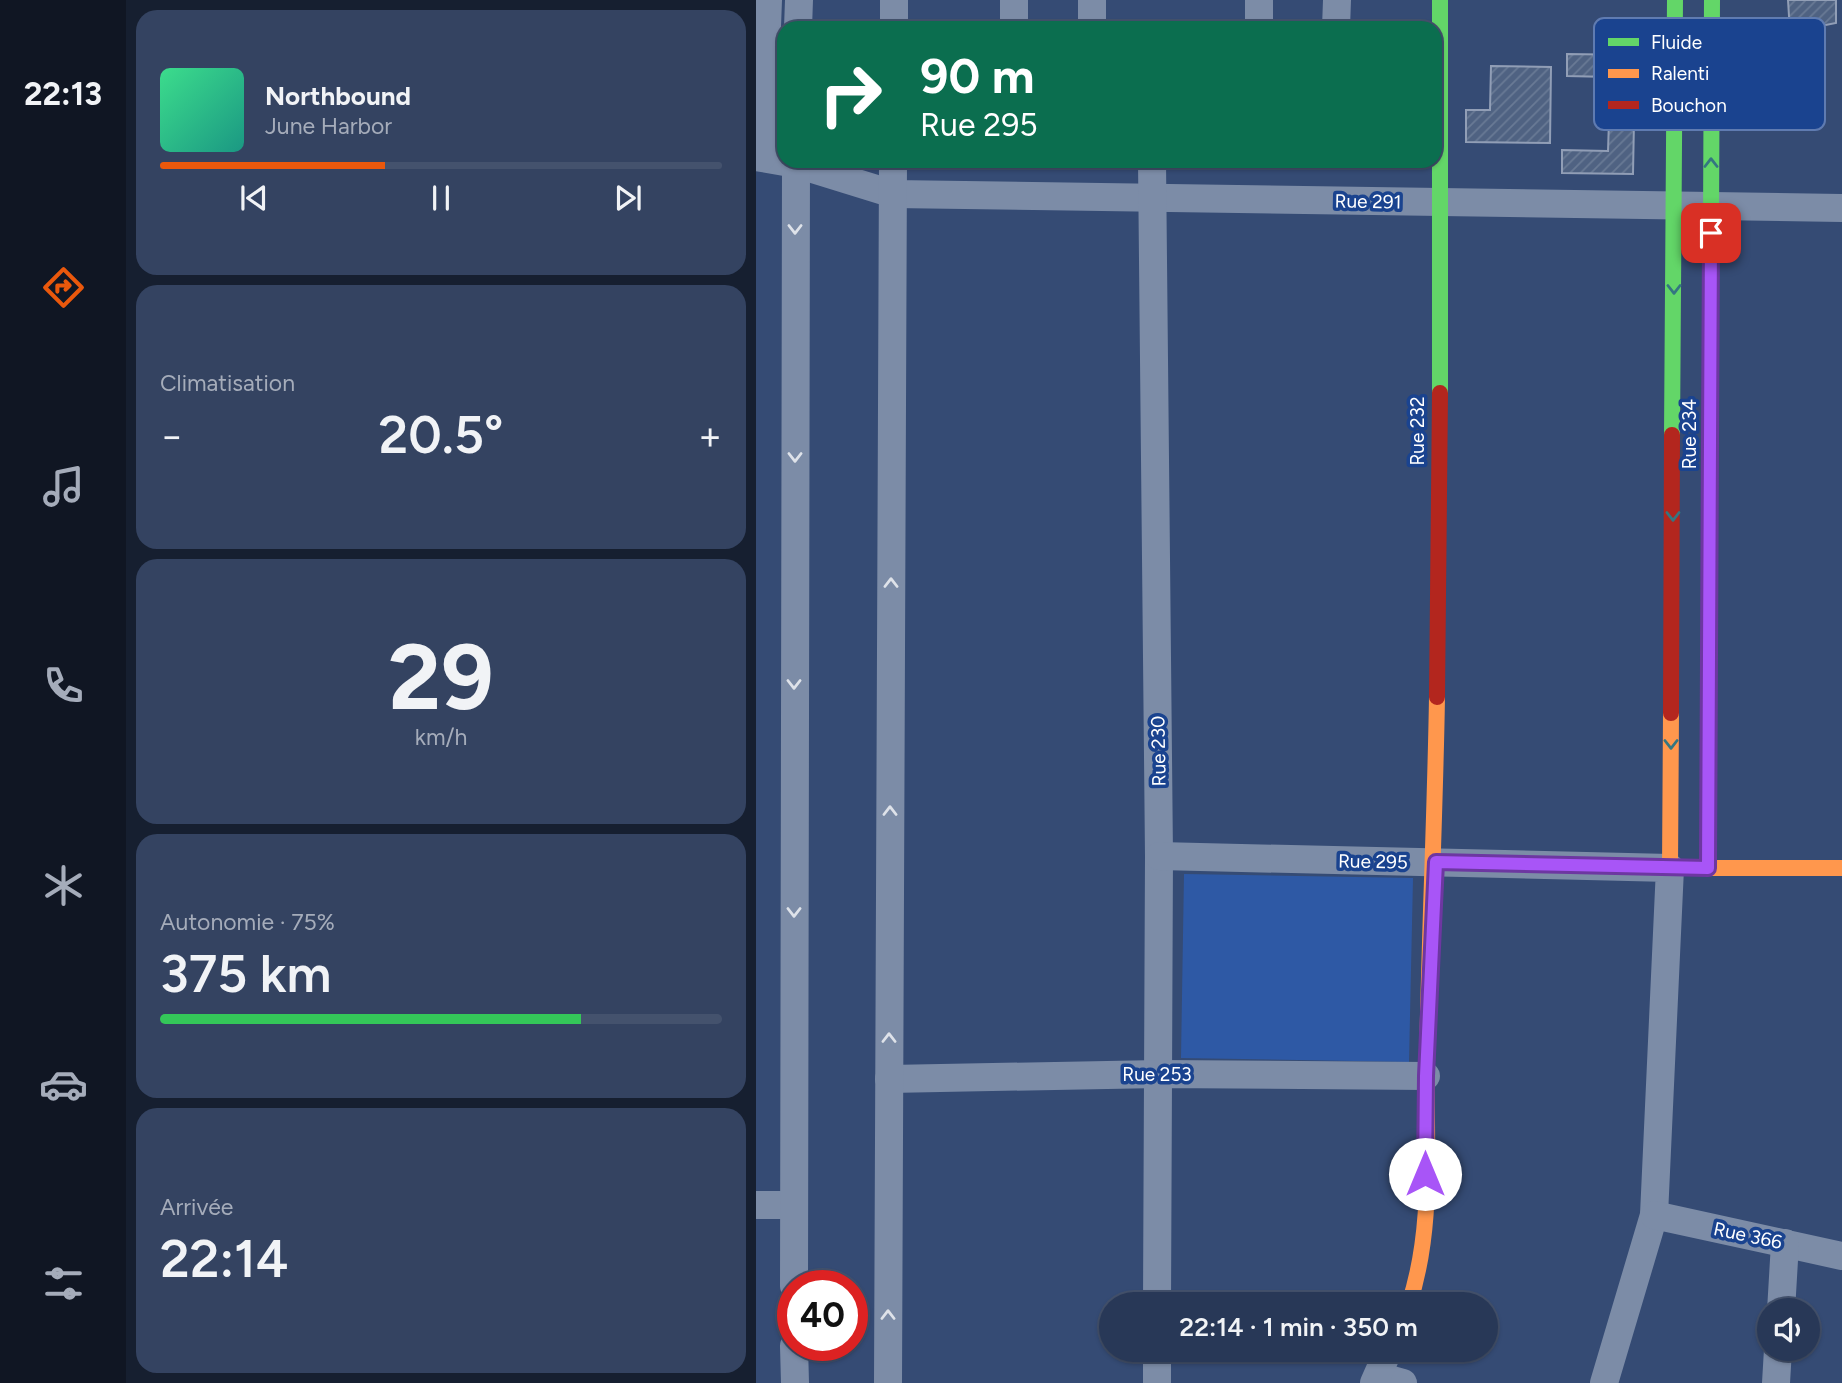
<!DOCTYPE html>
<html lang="fr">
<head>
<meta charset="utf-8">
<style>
  :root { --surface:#283857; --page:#344361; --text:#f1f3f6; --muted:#a5acba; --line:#44526d; --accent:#ea580c }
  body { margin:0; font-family:Figtree,sans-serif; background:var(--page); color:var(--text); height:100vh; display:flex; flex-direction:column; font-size:26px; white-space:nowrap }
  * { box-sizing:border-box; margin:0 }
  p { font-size:23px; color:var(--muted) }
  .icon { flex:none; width:38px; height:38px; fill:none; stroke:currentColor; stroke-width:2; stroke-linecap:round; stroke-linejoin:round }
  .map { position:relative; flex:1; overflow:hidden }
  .details { display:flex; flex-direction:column; gap:10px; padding:10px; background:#161f30; width:630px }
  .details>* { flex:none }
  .hud { position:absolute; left:21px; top:21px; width:665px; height:147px; border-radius:21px; box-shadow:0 2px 5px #0004,0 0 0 2px var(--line); background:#0b6e4f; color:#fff; overflow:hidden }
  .controls { position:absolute; left:1001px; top:1298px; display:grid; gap:14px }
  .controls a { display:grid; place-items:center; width:63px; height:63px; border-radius:50%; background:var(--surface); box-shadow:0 2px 5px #0004,0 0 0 2px var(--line); font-size:35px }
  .speed { position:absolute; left:21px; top:1270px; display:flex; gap:14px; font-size:35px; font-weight:700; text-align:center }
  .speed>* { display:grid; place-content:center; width:91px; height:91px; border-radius:50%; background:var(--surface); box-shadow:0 2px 5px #0004,0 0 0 2px var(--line); line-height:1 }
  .speed .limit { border:10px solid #d22; background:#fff; color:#111 }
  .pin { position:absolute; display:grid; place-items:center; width:60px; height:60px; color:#fff; margin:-30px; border-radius:14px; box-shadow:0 4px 10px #0006 }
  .me { position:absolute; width:77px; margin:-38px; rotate:0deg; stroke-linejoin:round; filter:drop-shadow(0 0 5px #0008) }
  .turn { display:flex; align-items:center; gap:24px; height:147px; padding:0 28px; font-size:32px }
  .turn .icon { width:91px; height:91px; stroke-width:2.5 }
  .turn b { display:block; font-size:49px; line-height:60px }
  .big { font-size:52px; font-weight:600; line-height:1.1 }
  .details .widget { flex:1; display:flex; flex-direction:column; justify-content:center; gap:10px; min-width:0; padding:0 24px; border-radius:21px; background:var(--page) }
  .details .dial { align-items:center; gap:0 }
  .dial b { font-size:91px; line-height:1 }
  .song { display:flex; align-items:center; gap:21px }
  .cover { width:84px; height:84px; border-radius:10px; background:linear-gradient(135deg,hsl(150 70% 55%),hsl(170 70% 35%)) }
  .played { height:7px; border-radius:4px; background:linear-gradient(90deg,var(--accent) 40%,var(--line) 40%) }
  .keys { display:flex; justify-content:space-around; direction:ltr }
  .heat { display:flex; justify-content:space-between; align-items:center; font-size:38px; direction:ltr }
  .charge { height:10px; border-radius:5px; background:linear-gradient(90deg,#34c759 75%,var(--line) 0) }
  .trip { position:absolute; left:343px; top:1292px; width:399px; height:70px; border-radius:35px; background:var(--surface); box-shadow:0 2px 5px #0004,0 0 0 2px var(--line); font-weight:600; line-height:70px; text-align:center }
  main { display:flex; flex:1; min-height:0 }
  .tabs { display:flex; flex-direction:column; width:126px; justify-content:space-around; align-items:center; background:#101623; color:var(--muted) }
  .tabs .icon { width:49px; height:49px }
  .tabs .current { color:var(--accent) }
  .tabs b { font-size:32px; color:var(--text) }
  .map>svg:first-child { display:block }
  .green { fill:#2e59a5 }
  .building { fill:url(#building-hatch); stroke:#919eb6; stroke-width:2 }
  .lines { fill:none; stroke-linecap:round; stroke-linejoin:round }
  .street { stroke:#7c8ca7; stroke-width:28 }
  .fast { stroke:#63d668; stroke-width:16 }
  .slow { stroke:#ff974d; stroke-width:16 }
  .jam { stroke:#b3261e; stroke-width:16 }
  .oneway { stroke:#347681 }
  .oneway2 { stroke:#dee2e9 }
  .route-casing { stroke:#6d37a1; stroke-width:18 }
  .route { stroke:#a855f7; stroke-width:12 }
  .labels { text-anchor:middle; stroke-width:7; stroke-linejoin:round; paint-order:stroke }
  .street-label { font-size:19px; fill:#fff; stroke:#1a438f }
  .key { fill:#1a438f; stroke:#5f7bb1; stroke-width:2 }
  .key-label { font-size:19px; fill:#fff }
</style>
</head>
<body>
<main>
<nav class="tabs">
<b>22:13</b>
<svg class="icon current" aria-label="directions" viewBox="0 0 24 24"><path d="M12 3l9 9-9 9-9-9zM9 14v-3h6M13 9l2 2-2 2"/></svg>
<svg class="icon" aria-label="music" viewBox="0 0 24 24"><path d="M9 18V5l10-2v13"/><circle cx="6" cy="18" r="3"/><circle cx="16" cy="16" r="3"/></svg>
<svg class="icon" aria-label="phone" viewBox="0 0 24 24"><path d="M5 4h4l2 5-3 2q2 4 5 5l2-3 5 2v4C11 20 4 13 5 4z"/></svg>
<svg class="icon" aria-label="climate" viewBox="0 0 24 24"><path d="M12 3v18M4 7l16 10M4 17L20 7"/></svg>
<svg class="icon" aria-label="car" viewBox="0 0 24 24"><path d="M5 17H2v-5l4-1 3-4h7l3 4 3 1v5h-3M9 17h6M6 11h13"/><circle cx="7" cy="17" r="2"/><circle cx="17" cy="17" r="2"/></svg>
<svg class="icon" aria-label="filters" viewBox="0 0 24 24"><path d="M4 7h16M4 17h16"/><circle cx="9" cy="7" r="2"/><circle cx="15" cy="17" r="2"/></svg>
</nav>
<section class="details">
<div class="widget">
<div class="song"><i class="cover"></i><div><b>Northbound</b><p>June Harbor</p></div></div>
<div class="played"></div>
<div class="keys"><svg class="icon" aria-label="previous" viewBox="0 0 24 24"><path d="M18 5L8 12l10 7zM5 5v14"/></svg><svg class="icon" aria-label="pause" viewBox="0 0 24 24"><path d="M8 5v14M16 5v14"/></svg><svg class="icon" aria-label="next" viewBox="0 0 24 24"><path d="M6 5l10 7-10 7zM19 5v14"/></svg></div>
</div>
<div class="widget"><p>Climatisation</p>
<div class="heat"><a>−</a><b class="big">20.5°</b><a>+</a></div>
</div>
<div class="widget dial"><b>29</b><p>km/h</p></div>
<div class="widget"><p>Autonomie · 75%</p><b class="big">375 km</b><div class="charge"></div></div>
<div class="widget"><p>Arrivée</p><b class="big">22:14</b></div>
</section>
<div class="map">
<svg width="1086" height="1383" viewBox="0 0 1086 1383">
  <defs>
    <pattern id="building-hatch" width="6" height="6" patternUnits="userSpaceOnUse" patternTransform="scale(1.75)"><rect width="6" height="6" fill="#4f6282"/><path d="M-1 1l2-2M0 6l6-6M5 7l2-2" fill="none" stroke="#697a95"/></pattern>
  </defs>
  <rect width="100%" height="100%" fill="#354b74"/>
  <polygon class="green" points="428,874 657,878 653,1062 425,1058"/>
  <g class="building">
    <polygon points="1032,0 1080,0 1080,23 1034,32"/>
    <polygon points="811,54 880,55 878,105 853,105 854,77 811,76"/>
    <polygon points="735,66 795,67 794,143 710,142 710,110 734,110"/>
    <polygon points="853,120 878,121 877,174 806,173 806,150 852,151"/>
  </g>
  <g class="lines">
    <g class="street">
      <polyline points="258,0 258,28"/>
      <polyline points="336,0 336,28"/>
      <polyline points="42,28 43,0"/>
      <polyline points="138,28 138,0"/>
      <polyline points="503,28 503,0"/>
      <polyline points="580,28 581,0"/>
      <polyline points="0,157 40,164 137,194 1086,208"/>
      <polyline points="6,157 12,0"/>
      <polyline points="396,161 403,856 401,1304"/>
      <polyline points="403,856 914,868 898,1215 848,1383"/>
      <polyline points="133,1079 403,1074 670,1076"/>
      <polyline points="0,1205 37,1205"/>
      <polyline points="898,1215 1086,1256"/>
      <polyline points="38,1286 40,161"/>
      <polyline points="1025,1311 1029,1243"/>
      <polyline points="38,1346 39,1383"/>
      <polyline points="622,1376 647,1383"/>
      <polyline points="132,1383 137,161"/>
      <polyline points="401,1383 401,1349"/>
      <polyline points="618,1383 633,1349"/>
      <polyline points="1020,1383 1022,1349"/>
    </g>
    <g class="fast">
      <polyline points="955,223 956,0"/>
      <polyline points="684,393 684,0"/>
      <polyline points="916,435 919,0"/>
    </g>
    <g class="slow">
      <polyline points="953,652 955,223"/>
      <polyline points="915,713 914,868 1086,868"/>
      <path d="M653 1304C679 1225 669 1144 671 1062 673 941 679 819 681 697"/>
    </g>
    <g class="jam">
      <polyline points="681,697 684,393"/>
      <polyline points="915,713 916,435"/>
      <polyline points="952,868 953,652"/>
    </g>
  </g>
  <defs><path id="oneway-chevron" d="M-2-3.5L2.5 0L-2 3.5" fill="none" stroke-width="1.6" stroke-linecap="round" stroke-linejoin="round" transform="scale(1.75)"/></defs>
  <g class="oneway">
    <use href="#oneway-chevron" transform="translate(955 163) rotate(-90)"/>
    <use href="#oneway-chevron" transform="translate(918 289) rotate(90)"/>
    <use href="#oneway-chevron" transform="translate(917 516) rotate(90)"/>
    <use href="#oneway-chevron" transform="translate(915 744) rotate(90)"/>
  </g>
  <g class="oneway2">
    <use href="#oneway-chevron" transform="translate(39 229) rotate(90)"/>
    <use href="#oneway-chevron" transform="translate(39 457) rotate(90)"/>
    <use href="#oneway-chevron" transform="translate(135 583) rotate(-90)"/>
    <use href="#oneway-chevron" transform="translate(38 684) rotate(90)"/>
    <use href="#oneway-chevron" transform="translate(134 811) rotate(-90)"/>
    <use href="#oneway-chevron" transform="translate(38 912) rotate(90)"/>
    <use href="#oneway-chevron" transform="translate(133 1038) rotate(-90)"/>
    <use href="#oneway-chevron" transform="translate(132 1315) rotate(-90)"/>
  </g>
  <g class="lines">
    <defs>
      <polyline id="route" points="669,1174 670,1076 680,862 952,868 955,233"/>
    </defs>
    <use href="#route" class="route-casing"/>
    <use href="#route" class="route"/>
  </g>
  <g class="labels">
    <g class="street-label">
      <text transform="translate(612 201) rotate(1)" y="7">Rue 291</text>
      <text transform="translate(661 431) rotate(-90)" y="7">Rue 232</text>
      <text transform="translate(933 434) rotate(-90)" y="7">Rue 234</text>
      <text transform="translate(402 751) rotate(-91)" y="7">Rue 230</text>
      <text transform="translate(617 861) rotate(1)" y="7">Rue 295</text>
      <text x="401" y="1081">Rue 253</text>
      <text transform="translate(992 1235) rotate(12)" y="7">Rue 366</text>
    </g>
  </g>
  <rect x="838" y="18" width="231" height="112" rx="10" class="key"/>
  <rect x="852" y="38" width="31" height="8" fill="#63d668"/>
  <rect x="852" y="69" width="31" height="9" fill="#ff974d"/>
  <rect x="852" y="101" width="31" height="8" fill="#b3261e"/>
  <g class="key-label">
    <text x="895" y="49">Fluide</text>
    <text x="895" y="80">Ralenti</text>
    <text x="895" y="112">Bouchon</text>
  </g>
</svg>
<div class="controls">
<a><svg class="icon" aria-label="sound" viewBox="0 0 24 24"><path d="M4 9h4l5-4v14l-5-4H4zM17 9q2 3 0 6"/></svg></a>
</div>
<div class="speed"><div class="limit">40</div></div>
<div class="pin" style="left:955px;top:233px;background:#d93025"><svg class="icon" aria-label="arrive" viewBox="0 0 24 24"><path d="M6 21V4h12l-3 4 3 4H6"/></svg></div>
<svg class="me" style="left:669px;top:1174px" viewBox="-20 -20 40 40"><circle r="19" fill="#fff"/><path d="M0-13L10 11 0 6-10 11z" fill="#a855f7"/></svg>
<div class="trip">22:14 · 1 min · 350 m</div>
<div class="hud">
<div class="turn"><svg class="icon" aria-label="right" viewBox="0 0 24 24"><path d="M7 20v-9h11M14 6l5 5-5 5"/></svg><div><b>90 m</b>Rue 295</div></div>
</div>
</div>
</main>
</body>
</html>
